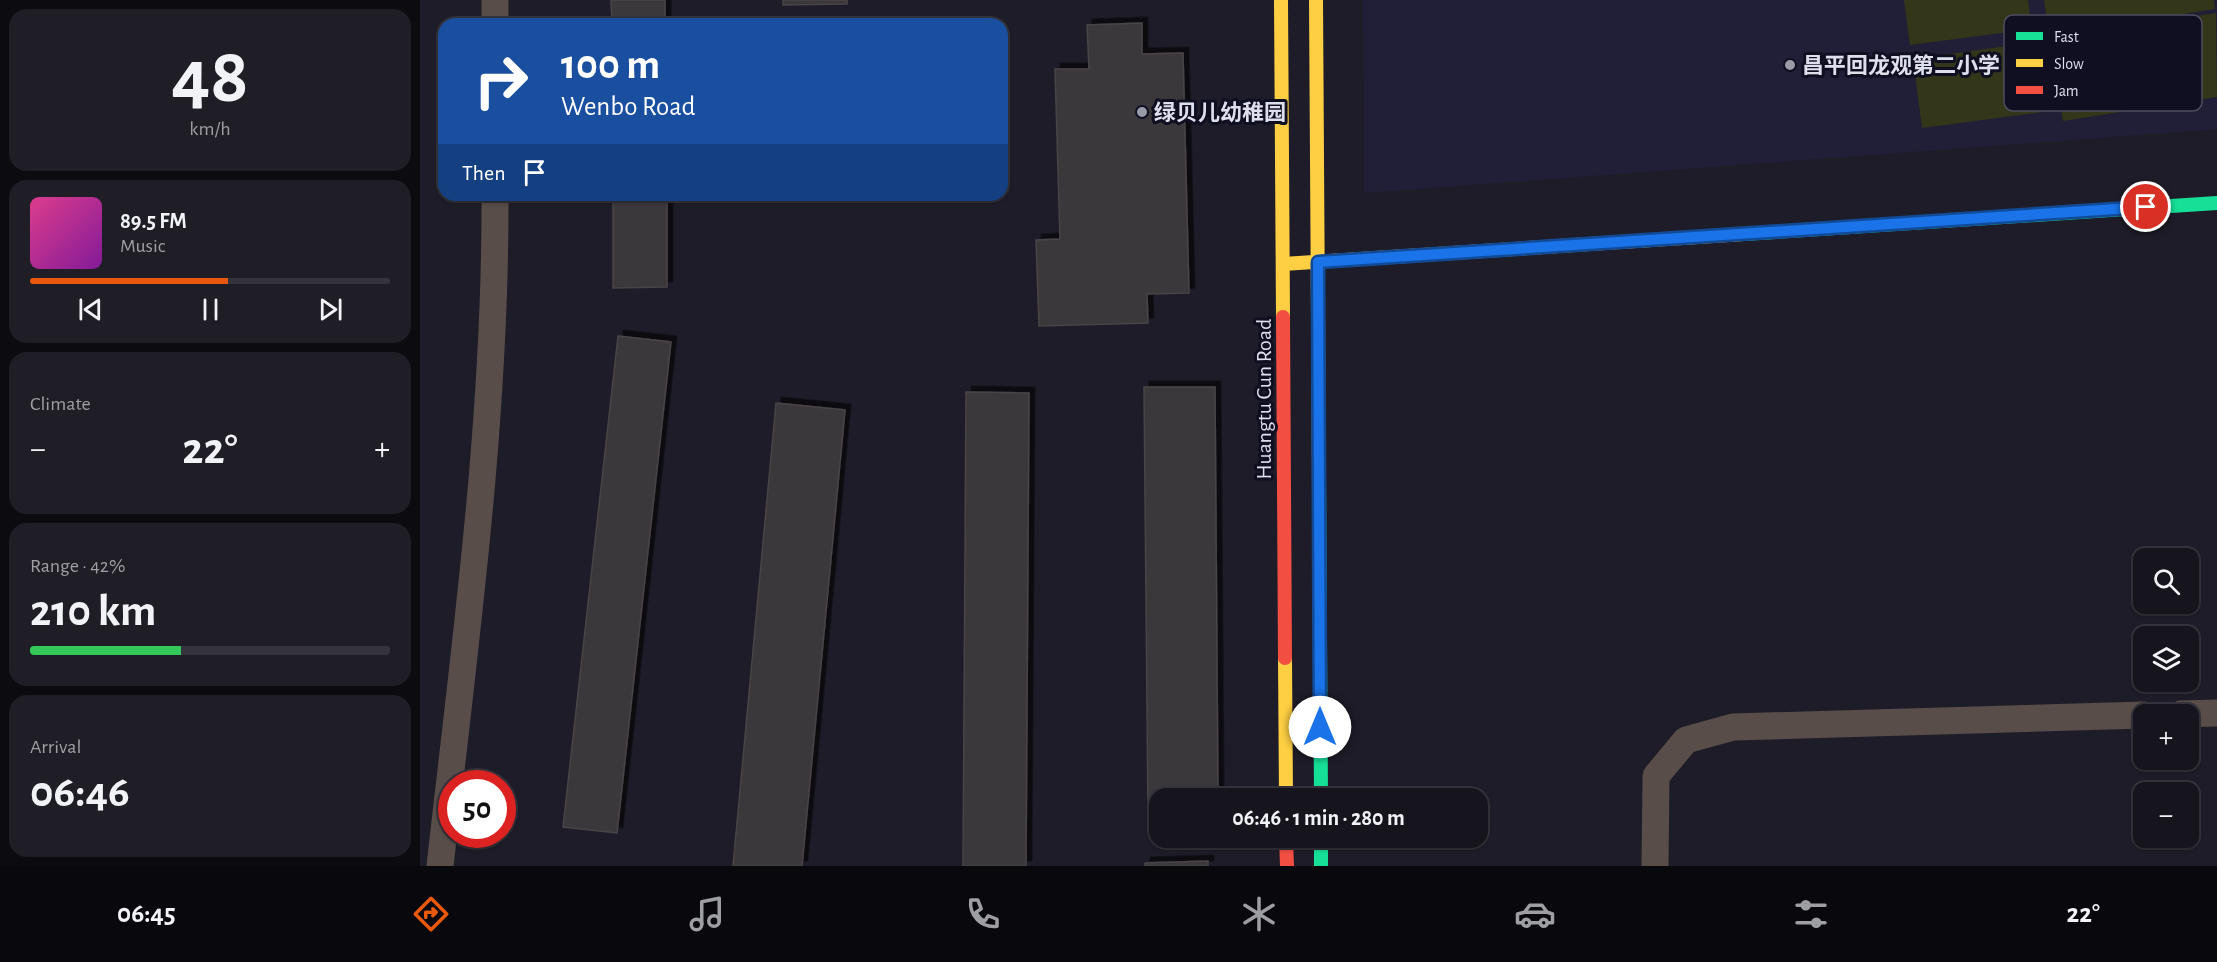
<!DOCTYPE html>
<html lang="en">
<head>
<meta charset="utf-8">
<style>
  :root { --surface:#16151e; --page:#1f1e27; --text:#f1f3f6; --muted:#9e9fa4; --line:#35343c; --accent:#ea580c }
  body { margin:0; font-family:"Alegreya Sans","Noto Sans SC",sans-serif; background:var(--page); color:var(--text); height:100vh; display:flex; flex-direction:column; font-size:22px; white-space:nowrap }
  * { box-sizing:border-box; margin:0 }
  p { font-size:20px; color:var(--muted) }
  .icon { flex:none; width:33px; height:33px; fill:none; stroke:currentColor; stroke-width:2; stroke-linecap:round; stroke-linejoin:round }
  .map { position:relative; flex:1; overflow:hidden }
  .sheet { display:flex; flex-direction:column; gap:9px; padding:9px; background:#0c0c10; width:420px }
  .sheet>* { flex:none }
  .guide { position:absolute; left:18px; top:18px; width:570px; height:183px; border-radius:18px; box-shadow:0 2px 4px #0004,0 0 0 2px var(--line); background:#1a4fa0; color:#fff; overflow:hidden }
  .controls { position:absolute; left:1713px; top:548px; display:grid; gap:12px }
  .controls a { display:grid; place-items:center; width:66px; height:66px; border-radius:12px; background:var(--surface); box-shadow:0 2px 4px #0004,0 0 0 2px var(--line); font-size:30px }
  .speed { position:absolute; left:18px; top:770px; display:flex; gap:12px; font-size:30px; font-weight:700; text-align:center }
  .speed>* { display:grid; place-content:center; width:78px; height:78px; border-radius:50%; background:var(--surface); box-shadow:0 2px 4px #0004,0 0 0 2px var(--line); line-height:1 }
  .speed .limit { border:9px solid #d22; background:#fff; color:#111 }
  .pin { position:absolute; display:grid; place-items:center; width:51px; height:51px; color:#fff; margin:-26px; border:3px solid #fff; border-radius:50%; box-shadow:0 2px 6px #0007 }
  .me { position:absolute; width:66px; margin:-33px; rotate:0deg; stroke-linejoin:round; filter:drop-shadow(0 0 4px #0008) }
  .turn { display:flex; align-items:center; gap:21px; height:126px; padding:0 24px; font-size:27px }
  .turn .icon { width:78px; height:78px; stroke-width:2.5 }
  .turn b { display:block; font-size:42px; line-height:51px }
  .then { display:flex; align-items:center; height:57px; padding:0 24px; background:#0003; gap:12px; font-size:22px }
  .big { font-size:45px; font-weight:700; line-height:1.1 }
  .sheet .card { flex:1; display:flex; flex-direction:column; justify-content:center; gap:9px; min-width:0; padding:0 21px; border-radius:18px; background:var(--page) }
  .sheet .dial { align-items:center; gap:0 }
  .dial b { font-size:78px; line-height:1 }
  .song { display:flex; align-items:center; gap:18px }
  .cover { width:72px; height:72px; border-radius:9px; background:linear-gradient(135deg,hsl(330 70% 55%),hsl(290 70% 35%)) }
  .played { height:6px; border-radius:3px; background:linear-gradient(90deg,var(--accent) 55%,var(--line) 55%) }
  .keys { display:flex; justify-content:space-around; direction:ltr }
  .heat { display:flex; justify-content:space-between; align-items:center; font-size:33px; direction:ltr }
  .charge { height:9px; border-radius:4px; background:linear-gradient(90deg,#34c759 42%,var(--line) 0) }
  .trip { position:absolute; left:729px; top:788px; width:339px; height:60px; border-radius:18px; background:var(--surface); box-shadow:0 2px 4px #0004,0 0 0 2px var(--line); font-weight:700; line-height:60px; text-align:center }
  .menu { display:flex; height:96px; justify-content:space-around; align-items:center; background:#09080c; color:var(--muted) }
  .menu .icon { width:42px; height:42px }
  .menu .current { color:var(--accent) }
  .menu b { font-size:27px; color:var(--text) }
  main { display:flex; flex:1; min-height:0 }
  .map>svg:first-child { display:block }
  .built { fill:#201f37 }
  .green { fill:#333619 }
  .building { fill:#3b373b; stroke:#494446; stroke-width:1.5; filter:url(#shadow) }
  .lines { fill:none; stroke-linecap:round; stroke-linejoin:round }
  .street { stroke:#584d48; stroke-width:27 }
  .fast { stroke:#16e098; stroke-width:14 }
  .slow { stroke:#ffcf43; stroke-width:14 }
  .jam { stroke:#f24e42; stroke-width:14 }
  .route-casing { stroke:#114b97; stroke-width:15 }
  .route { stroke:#1a73e8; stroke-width:10 }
  .poi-dot { fill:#9a9ba8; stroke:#100f22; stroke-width:2 }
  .labels { text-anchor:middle; stroke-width:6; stroke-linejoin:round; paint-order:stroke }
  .poi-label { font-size:22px; font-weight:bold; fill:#dedfed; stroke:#100f22; text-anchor:start }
  .street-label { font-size:22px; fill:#dedfed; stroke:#100f22 }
  .key { fill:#100f22; stroke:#4e4d5f; stroke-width:1.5 }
  .key-label { font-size:16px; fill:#dedfed }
</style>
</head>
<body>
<main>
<section class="sheet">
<div class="card dial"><b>48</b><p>km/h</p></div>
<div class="card">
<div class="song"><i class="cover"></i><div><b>89.5 FM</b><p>Music</p></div></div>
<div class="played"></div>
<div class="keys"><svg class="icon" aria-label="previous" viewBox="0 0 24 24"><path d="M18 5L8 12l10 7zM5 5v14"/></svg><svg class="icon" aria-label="pause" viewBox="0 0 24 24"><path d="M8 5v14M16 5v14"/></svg><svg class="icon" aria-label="next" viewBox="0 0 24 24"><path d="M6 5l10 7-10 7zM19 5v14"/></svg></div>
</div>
<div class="card"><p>Climate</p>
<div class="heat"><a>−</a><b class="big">22°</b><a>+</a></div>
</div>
<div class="card"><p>Range · 42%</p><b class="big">210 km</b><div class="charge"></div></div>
<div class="card"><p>Arrival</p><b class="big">06:46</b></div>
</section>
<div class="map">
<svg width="1797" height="866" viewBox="0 0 1797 866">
  <defs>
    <filter id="shadow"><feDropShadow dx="5.5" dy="-5.5" stdDeviation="0" flood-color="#0009"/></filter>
  </defs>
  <rect width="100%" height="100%" fill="#1d1c28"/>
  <polygon class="built" points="943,0 1797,0 1797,129 944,193"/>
  <g class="green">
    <polygon points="1484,0 1608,0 1612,29 1490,45"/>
    <polygon points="1624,0 1794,0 1795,9 1629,35"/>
    <polygon points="1796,13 1797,97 1643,121 1630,38"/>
    <polygon points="1615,42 1624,112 1502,128 1493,59"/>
  </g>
  <g class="building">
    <polygon points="191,0 245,0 245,24 192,24"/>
    <polygon points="363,0 427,0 427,4 363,5"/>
    <polygon points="722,23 722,54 763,53 769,293 727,294 728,323 619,326 616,240 640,239 635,69 669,69 667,25"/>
    <polygon points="193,195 247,195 247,287 193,288"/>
    <polygon points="198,336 251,342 197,833 143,827"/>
    <polygon points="724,387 795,387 798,798 740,798 740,816 728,816"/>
    <polygon points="546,392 609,393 606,866 543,866"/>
    <polygon points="356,403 425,410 382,866 313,866"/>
    <polygon points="788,861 788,866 725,866 725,863"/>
  </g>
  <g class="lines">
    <g class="street">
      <polyline points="75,0 75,24"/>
      <polyline points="1761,714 1797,713"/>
      <path d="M20 866C45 643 76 420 75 195"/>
      <polyline points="1235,866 1236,776 1266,740 1313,727 1724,715"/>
    </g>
    <g class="fast">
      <polyline points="1324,234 1797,203"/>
      <polyline points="899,476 901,798"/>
      <polyline points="901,837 901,866"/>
    </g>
    <g class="slow">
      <polyline points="861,0 863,317"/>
      <polyline points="896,0 899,476"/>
      <polyline points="863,264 1324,234"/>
      <polyline points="865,658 866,798"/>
    </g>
    <g class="jam">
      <polyline points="863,317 865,658"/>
      <polyline points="866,837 867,866"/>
    </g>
  </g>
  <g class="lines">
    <defs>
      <polyline id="route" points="900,727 898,262 1726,207"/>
    </defs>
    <use href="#route" class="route-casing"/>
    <use href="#route" class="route"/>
  </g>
  <g class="poi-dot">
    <circle cx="1370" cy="65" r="6"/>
    <circle cx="722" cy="112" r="6"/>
  </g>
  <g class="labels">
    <g class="poi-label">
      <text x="1382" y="73">昌平回龙观第二小学</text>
      <text x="734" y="120">绿贝儿幼稚园</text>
    </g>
    <g class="street-label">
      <text transform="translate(843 399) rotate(-90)" y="8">Huangtu Cun Road</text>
    </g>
  </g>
  <rect x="1584" y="15" width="198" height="96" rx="9" class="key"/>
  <rect x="1596" y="32" width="27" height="8" fill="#16e098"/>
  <rect x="1596" y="59" width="27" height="8" fill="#ffcf43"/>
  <rect x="1596" y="86" width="27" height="8" fill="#f24e42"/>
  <g class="key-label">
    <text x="1634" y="42">Fast</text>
    <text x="1634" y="69">Slow</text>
    <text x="1634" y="96">Jam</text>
  </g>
</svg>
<div class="controls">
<a><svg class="icon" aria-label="search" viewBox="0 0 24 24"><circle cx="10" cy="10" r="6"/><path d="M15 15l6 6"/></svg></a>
<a><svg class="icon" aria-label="layers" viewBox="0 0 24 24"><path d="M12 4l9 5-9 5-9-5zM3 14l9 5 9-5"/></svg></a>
<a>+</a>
<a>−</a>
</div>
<div class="speed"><div class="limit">50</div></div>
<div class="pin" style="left:1726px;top:207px;background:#d93025"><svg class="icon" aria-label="arrive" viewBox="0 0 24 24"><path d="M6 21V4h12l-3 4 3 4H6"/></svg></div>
<svg class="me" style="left:900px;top:727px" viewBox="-20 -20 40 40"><circle r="19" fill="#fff"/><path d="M0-13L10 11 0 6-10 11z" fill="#1a73e8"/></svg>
<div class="trip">06:46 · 1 min · 280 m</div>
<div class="guide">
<div class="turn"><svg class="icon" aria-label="right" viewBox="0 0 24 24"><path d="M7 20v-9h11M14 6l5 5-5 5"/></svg><div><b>100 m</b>Wenbo Road</div></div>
<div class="then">Then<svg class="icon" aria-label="arrive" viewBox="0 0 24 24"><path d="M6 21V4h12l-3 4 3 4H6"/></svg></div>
</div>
</div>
</main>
<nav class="menu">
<b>06:45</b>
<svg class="icon current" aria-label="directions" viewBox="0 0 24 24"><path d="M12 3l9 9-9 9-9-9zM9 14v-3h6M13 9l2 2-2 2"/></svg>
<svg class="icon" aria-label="music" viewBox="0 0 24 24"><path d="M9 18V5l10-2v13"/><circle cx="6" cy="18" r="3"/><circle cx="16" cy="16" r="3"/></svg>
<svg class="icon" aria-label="phone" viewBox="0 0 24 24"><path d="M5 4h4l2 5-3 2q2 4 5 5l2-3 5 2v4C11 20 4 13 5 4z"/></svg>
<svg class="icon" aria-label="climate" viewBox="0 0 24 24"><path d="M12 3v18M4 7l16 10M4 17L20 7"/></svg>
<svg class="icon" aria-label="car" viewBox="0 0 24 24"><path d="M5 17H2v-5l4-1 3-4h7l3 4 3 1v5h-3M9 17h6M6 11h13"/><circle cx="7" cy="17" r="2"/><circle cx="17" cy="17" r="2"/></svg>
<svg class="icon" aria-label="filters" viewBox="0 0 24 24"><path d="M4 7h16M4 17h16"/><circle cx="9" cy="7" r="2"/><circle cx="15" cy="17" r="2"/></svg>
<b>22°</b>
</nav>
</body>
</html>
